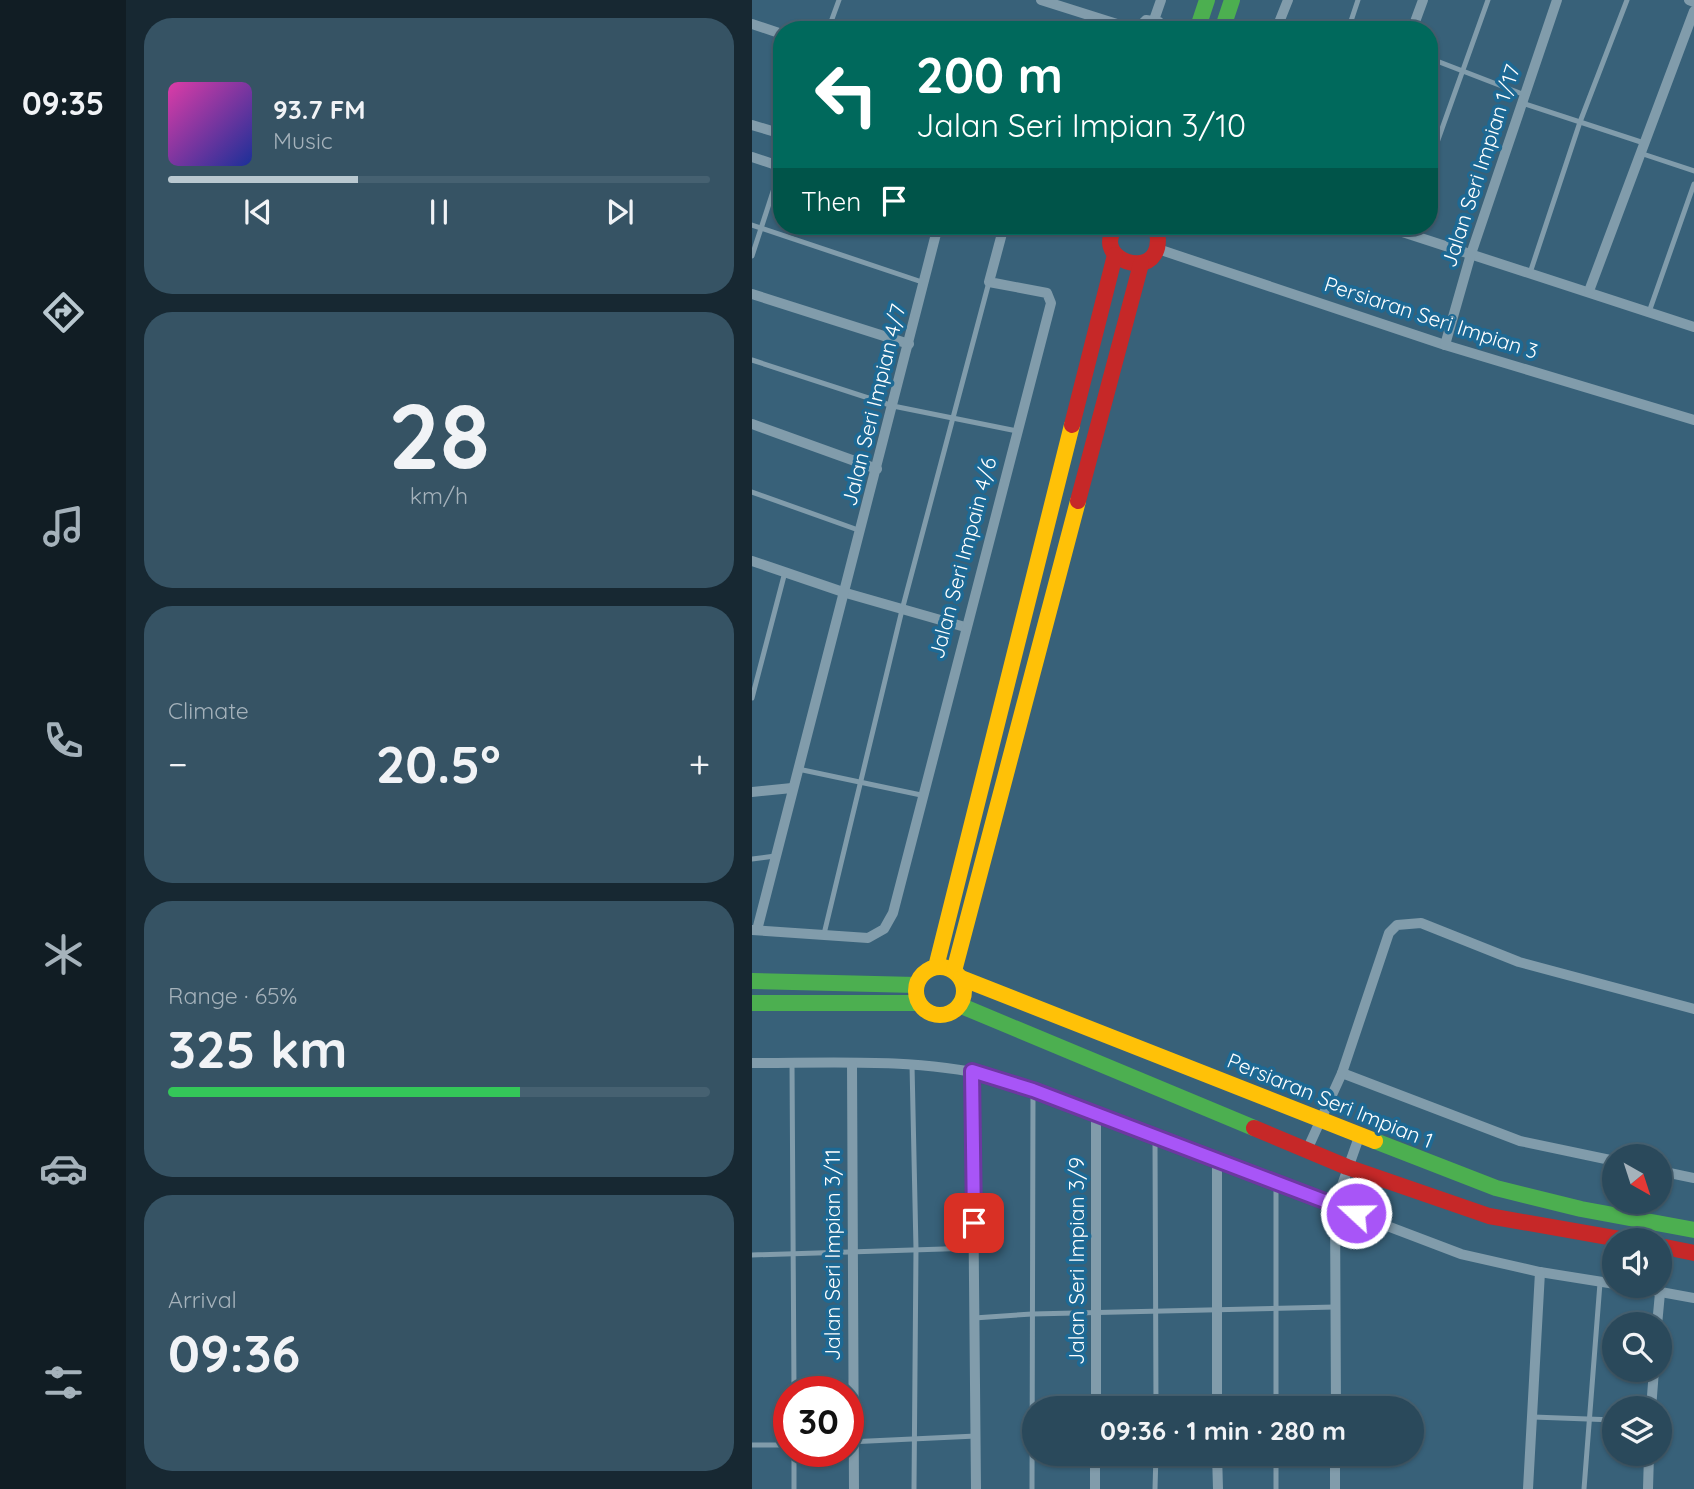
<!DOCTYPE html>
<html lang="en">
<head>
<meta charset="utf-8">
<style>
  :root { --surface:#2a495b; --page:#365364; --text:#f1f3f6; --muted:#a5b2bb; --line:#466171; --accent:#b9c8d0 }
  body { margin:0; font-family:Quicksand,sans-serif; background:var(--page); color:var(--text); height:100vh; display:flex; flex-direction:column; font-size:26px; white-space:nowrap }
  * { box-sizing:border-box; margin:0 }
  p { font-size:23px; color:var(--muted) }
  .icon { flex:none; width:38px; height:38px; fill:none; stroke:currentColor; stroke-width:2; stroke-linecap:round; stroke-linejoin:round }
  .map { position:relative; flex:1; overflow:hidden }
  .details { display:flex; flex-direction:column; gap:18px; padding:18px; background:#172832; width:626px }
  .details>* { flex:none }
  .hud { position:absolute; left:21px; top:21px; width:665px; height:214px; border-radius:28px; box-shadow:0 2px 5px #0004,0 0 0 2px var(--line); background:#00695c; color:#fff; overflow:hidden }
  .needle { width:46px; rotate:141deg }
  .tools { position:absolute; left:850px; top:1144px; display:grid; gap:14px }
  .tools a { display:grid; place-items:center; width:70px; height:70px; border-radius:50%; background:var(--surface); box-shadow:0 2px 5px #0004,0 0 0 2px var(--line); font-size:35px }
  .speed { position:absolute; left:21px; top:1376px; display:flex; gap:14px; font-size:35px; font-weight:700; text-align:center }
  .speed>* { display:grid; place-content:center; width:91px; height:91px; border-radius:50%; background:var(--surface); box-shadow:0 2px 5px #0004,0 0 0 2px var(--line); line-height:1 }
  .speed .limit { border:10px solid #d22; background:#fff; color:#111 }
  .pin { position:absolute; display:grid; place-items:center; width:60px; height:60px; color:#fff; margin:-30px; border-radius:14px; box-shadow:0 4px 10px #0006 }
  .me { position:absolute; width:77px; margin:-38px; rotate:291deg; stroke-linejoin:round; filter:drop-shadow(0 0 5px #0008) }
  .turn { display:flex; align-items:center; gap:24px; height:147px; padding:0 28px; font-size:32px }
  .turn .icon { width:91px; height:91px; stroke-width:2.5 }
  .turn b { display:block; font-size:49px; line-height:60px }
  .then { display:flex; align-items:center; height:66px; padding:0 28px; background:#0003; gap:14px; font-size:26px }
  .big { font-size:52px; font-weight:800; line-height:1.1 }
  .details .tile { flex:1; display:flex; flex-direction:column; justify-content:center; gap:10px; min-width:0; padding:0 24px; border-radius:28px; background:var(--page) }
  .details .dial { align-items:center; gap:0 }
  .dial b { font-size:91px; line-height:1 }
  .song { display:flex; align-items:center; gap:21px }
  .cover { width:84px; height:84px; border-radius:10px; background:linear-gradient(135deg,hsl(320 70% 55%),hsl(230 70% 35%)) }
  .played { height:7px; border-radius:4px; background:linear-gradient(90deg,var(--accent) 35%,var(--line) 35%) }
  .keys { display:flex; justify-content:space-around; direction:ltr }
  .heat { display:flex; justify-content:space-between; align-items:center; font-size:38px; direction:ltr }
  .charge { height:10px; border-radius:5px; background:linear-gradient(90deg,#34c759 65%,var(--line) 0) }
  .trip { position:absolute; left:270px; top:1396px; width:402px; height:70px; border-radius:35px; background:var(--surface); box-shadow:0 2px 5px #0004,0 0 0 2px var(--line); font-weight:800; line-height:70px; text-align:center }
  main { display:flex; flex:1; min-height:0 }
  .menu { display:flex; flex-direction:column; width:126px; justify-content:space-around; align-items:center; background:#111d24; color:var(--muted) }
  .menu .icon { width:49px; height:49px }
  .menu .active { color:var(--accent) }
  .menu b { font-size:32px; color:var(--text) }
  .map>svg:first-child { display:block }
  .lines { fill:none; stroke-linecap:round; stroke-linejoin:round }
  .lane { stroke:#819cab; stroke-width:5 }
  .street { stroke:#819cab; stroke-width:10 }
  .fast { stroke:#4caf50; stroke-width:16 }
  .slow { stroke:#ffc107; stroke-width:16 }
  .jam { stroke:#c62828; stroke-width:16 }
  .route-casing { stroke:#6d37a1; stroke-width:18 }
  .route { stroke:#a855f7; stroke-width:12 }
  .labels { text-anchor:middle; stroke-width:7; stroke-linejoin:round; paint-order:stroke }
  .street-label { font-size:21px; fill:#fff; stroke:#1d6994 }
</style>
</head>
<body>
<main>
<nav class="menu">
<b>09:35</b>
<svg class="icon active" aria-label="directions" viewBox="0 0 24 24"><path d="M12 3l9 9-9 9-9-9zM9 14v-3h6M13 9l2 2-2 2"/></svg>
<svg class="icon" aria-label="music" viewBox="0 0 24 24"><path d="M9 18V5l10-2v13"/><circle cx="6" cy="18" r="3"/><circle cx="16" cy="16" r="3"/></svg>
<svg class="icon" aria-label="phone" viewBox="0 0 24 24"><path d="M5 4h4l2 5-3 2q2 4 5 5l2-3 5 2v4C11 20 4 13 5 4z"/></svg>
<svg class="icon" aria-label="climate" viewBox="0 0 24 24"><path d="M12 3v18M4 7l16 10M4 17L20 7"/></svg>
<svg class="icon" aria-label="car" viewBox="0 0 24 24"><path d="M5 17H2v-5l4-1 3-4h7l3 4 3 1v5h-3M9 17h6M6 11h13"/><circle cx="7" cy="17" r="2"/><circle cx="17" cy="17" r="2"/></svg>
<svg class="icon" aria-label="filters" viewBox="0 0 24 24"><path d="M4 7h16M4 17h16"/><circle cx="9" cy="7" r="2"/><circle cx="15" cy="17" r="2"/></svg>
</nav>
<section class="details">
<div class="tile">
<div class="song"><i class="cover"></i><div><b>93.7 FM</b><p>Music</p></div></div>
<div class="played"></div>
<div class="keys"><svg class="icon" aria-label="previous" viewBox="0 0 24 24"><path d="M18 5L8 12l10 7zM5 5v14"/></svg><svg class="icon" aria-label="pause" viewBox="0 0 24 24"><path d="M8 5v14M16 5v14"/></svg><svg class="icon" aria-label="next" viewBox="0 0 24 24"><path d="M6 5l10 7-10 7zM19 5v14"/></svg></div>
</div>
<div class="tile dial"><b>28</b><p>km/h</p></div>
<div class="tile"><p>Climate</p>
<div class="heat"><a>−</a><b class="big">20.5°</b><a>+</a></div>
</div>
<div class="tile"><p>Range · 65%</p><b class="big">325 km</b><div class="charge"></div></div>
<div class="tile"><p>Arrival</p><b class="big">09:36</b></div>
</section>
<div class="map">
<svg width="942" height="1489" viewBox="0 0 942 1489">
  <rect width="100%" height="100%" fill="#386179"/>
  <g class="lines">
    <g class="lane">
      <polyline points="76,30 87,0"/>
      <polyline points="596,30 606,0"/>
      <polyline points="677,58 773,95"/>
      <polyline points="770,103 892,143"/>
      <polyline points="888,153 942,171"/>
      <polyline points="677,165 736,0"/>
      <polyline points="0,225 173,283"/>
      <polyline points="0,256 29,167"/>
      <polyline points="778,273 828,122 875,0"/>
      <polyline points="897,312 942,184"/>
      <polyline points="0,360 141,406 265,431"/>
      <polyline points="0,492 109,531"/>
      <polyline points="0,698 33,572"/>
      <polyline points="46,769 169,795"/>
      <polyline points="0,859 23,856"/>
      <polyline points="72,934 150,610 237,282"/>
      <polyline points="40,1063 42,1391"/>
      <polyline points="160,1065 164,1249 162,1489"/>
      <polyline points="403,1139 404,1409"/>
      <polyline points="0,1255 223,1248"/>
      <polyline points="222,1318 280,1314 583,1307"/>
      <polyline points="524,1409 524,1183"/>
      <polyline points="781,1417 863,1420"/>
      <polyline points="96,1442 224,1436"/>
      <polyline points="0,1445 37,1445"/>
      <polyline points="42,1451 42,1489"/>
      <polyline points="524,1454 524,1489"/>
      <polyline points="280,1489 281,1093"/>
      <polyline points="403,1489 404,1454"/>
      <polyline points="832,1489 848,1283"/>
    </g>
    <g class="street">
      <polyline points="289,0 384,30"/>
      <polyline points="937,0 942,2"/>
      <polyline points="402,20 409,0"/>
      <polyline points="0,24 30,34"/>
      <polyline points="410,27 446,26"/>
      <polyline points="384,30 394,20 407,22 411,30"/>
      <polyline points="524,30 536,0"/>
      <polyline points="660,30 671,0"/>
      <polyline points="0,125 30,134"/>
      <polyline points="0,157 30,167"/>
      <polyline points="334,226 359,233"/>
      <polyline points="632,226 942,327"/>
      <polyline points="406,249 693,345 942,420"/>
      <polyline points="837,291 942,11"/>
      <polyline points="0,294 157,344"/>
      <polyline points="693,345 719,254 805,0"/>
      <polyline points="0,424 125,469"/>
      <polyline points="0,561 94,593 213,627"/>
      <polyline points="0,792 40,788"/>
      <polyline points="0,930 116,938 132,929 141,913 299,303 295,293 237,282 252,226"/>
      <polyline points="5,930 186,226"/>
      <path d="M0 1063C80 1063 162 1058 240 1076L709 1254 788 1272 863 1284"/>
      <polyline points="100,1064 102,1489"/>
      <polyline points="220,1071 224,1489"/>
      <polyline points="590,1073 768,1141 863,1161"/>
      <polyline points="344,1114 344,1409"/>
      <polyline points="555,1150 590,1073 637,933 645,925 669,923 767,962 942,1009"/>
      <polyline points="908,1171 942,1178"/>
      <polyline points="876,1286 942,1298"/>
      <polyline points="905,1325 908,1293"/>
      <polyline points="465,1409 465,1160"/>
      <polyline points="584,1409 583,1205 607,1137"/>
      <polyline points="899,1409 902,1370"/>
      <polyline points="465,1454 466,1489"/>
      <polyline points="343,1489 343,1454"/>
      <polyline points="583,1489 583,1454"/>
      <polyline points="776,1489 788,1272"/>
      <polyline points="896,1489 897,1454"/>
    </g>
    <g class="fast">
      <polyline points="445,30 455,0"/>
      <polyline points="470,30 480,0"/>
      <polyline points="0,981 164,985"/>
      <polyline points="0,1003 167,1003"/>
      <polyline points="207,1005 502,1128"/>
      <polyline points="623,1141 744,1188 829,1209 942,1230"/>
    </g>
    <g class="slow">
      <polyline points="184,967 320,425"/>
      <circle cx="188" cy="991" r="24"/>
      <polyline points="202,971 326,501"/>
      <polyline points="209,978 623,1141"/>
    </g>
    <g class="jam">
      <path d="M362 226C361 231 358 237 358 242 359 268 417 278 404 226"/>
      <polyline points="320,425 363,255"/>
      <polyline points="326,501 389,264"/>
      <polyline points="502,1128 595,1167 737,1216 879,1241"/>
      <polyline points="908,1246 942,1253"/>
    </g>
  </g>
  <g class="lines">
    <defs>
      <polyline id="route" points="222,1223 220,1071 281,1090 604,1213"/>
    </defs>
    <use href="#route" class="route-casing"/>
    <use href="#route" class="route"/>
  </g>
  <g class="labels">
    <g class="street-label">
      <text transform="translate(729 166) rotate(-72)" y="7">Jalan Seri Impian 1/17</text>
      <text transform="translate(679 318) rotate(18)" y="7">Persiaran Seri Impian 3</text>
      <text transform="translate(122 405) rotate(-76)" y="7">Jalan Seri Impian 4/7</text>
      <text transform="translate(211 558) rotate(-75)" y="7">Jalan Seri Impain 4/6</text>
      <text transform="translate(578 1101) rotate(22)" y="7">Persiaran Seri Impian 1</text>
      <text transform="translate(81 1255) rotate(-90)" y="7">Jalan Seri Impian 3/11</text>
      <text transform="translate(325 1261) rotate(-90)" y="7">Jalan Seri Impian 3/9</text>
    </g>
  </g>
</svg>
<div class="tools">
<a><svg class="needle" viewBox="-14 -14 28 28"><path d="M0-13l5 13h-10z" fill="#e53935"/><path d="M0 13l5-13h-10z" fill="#a5b2bb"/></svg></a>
<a><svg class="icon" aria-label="sound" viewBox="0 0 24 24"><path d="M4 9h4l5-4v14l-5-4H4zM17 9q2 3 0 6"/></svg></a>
<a><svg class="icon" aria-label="search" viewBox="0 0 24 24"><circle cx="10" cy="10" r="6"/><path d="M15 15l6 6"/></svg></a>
<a><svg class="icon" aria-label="layers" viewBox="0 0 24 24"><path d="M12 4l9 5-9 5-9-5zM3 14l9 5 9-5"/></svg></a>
</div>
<div class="speed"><div class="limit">30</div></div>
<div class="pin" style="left:222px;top:1223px;background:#d93025"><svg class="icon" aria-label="arrive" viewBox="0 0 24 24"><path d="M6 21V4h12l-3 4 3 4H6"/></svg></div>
<svg class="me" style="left:604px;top:1213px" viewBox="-20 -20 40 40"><circle r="17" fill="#a855f7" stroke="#fff" stroke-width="3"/><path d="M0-11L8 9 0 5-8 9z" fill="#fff"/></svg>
<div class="trip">09:36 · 1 min · 280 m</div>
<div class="hud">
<div class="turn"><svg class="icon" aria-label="left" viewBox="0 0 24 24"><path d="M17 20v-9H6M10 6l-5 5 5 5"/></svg><div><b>200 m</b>Jalan Seri Impian 3/10</div></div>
<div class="then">Then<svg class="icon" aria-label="arrive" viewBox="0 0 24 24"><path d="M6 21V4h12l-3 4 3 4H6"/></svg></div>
</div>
</div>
</main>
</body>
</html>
